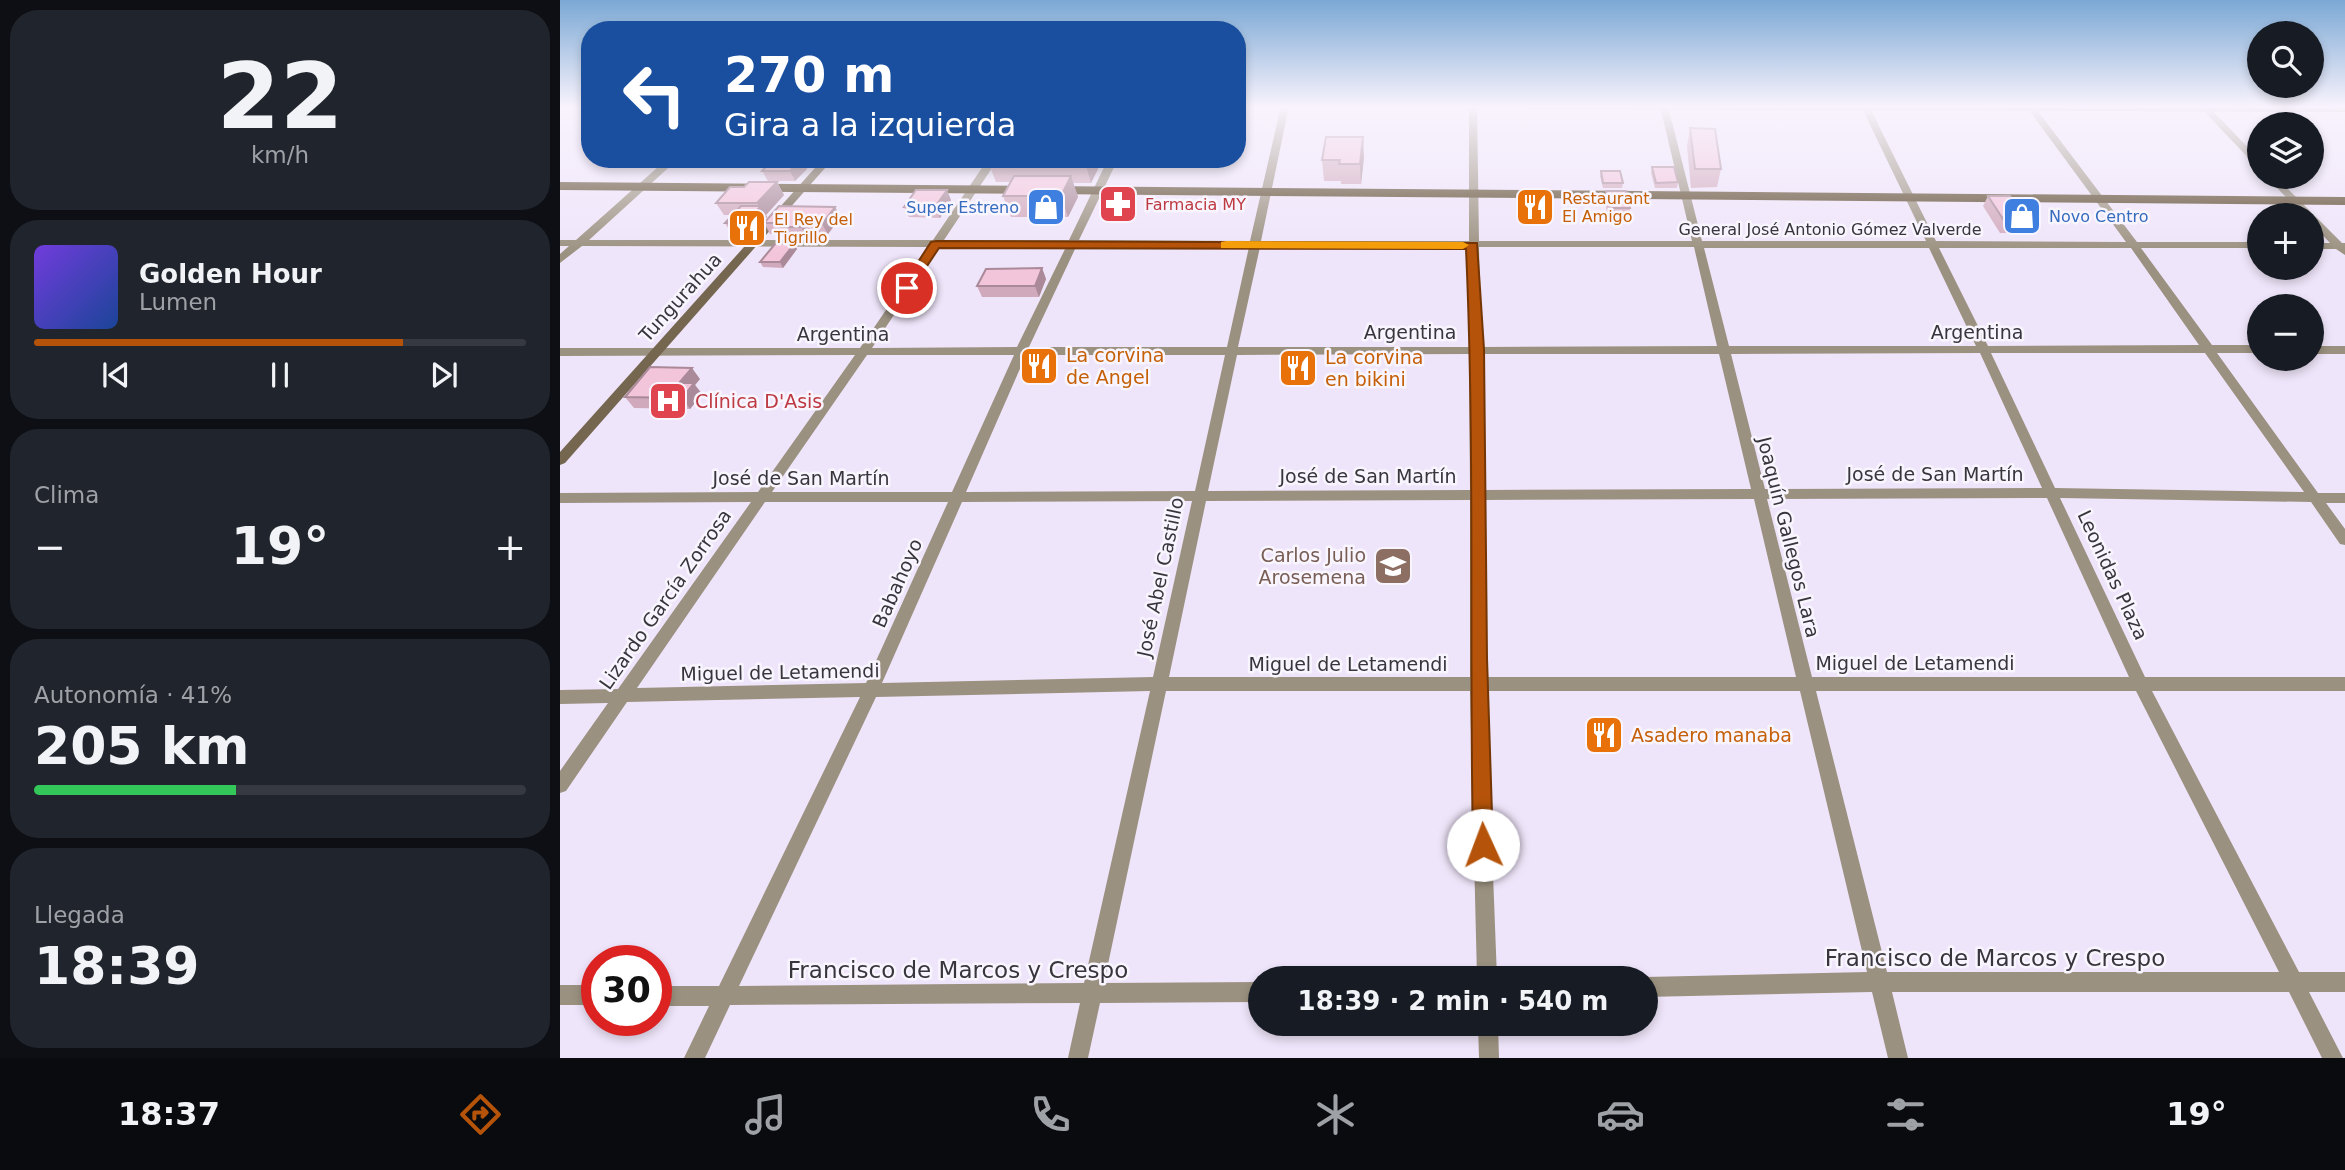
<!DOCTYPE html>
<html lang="es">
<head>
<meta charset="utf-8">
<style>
  :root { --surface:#171b24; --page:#20242c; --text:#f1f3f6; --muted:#9ea1a6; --line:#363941; --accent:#b45309 }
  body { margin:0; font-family:"DejaVu Sans",sans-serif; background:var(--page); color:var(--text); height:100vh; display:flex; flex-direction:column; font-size:26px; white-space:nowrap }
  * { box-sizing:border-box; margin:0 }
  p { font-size:23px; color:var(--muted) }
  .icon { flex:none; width:38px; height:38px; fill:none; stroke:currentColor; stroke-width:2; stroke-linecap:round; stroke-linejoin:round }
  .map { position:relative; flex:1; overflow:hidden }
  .panel { display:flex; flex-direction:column; gap:10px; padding:10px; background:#0d0f14; width:560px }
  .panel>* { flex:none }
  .banner { position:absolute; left:21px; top:21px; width:665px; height:147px; border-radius:28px; box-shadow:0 4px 10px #0003; background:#1a4fa0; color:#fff; overflow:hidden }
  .fabs { position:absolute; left:1687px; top:21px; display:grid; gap:14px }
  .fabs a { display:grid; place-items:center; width:77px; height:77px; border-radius:50%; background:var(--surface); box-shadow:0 4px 10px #0003; font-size:35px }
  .speed { position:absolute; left:21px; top:945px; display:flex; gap:14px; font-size:35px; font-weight:700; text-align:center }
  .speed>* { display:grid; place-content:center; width:91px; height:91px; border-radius:50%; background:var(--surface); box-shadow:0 4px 10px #0003; line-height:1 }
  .speed .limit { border:10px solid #d22; background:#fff; color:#111 }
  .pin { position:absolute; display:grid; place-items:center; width:60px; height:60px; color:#fff; margin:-30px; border:4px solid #fff; border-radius:50%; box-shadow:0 2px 7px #0007 }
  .me { position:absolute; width:77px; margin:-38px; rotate:358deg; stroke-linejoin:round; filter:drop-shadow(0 0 5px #0008) }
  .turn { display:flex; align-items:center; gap:24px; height:147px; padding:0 28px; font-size:32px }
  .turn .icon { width:91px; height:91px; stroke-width:2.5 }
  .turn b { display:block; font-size:49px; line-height:60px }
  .big { font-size:52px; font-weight:600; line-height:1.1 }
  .panel .widget { flex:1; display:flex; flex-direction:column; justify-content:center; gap:10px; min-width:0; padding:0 24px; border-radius:28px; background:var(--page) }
  .panel .dial { align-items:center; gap:0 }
  .dial b { font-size:91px; line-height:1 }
  .song { display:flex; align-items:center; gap:21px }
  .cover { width:84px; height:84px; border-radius:10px; background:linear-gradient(135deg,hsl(260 70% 55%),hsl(220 70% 35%)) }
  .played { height:7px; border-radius:4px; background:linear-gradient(90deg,var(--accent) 75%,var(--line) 75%) }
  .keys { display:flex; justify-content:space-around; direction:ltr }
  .heat { display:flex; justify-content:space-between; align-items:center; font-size:38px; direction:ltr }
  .charge { height:10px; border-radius:5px; background:linear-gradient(90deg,#34c759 41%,var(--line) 0) }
  .trip { position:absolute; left:688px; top:966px; width:410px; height:70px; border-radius:35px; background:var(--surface); box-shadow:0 4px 10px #0003; font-weight:600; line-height:70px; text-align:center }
  .tabs { display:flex; height:112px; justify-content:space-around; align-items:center; background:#090b0e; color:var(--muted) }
  .tabs .icon { width:49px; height:49px }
  .tabs .on { color:var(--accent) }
  .tabs b { font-size:32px; color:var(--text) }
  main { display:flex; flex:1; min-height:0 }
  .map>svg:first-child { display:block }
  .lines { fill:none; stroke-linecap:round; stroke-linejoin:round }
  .street { fill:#9b9180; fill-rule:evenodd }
  .secondary { fill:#75664f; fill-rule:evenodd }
  .primary { fill:#5a482b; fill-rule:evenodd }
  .wall { fill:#d1a9bc }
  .shaded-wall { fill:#aa8a99 }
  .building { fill:#f3c5db; stroke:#aa8a99; stroke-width:2 }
  .route { fill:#b45309; stroke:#753606; stroke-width:2 }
  .slow { fill:#f59e0b }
  .labels { text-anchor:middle; stroke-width:5; stroke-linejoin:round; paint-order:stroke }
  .far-food-label { font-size:16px; fill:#c56008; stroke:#f9f5fe; text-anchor:start }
  .far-health-label { font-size:16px; fill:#be3a42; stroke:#f9f5fe; text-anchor:start }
  .far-shop-label { font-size:16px; fill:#366cbe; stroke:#f9f5fe; text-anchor:end }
  .far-street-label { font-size:16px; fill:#39353c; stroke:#f9f5fe }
  .street-label { font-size:19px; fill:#39353c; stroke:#f9f5fe }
  .food-label { font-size:19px; fill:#c56008; stroke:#f9f5fe; text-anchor:start }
  .health-label { font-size:19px; fill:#be3a42; stroke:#f9f5fe; text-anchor:start }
  .education-label { font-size:19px; fill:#785e54; stroke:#f9f5fe; text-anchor:end }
  .near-street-label { font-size:23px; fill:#39353c; stroke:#f9f5fe }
</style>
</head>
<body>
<main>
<section class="panel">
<div class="widget dial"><b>22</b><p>km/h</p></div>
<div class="widget">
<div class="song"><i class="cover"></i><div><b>Golden Hour</b><p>Lumen</p></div></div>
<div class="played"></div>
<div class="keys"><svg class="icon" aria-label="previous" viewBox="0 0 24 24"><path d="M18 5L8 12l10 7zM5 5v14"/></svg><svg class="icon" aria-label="pause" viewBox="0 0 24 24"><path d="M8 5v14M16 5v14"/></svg><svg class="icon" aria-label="next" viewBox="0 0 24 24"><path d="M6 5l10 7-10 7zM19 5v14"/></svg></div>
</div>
<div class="widget"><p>Clima</p>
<div class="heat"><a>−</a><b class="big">19°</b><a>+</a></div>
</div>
<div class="widget"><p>Autonomía · 41%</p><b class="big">205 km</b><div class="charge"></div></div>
<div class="widget"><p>Llegada</p><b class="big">18:39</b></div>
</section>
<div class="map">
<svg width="1785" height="1058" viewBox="0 0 1785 1058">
  <rect width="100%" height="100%" fill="#efe5fa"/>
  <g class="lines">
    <g class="street">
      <path d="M721 106H729L701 241H909V106H917L919 241H1132L1100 106H1108L1142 241H1366L1301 106H1309L1376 241 1566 242 1466 106H1474L1577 242H1699V248H1581L1652 345H1699V353H1657L1758 493H1785V503H1766L1785 529V545L1780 544 1751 502 1500 498 1585 677H1785V691H1592L1739 972H1785V992H1749L1783 1058H1762L1729 992H1332L1348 1058H1328L1312 992 1085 997V978H1082L1085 977 1307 972 1240 691H926L937 978H917L910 691H606L544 983 700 982V1002L540 1003 528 1058H508L520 1003 170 1005 145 1058H124L149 1006H96V986H159L300 697 67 702 6 791 0 793V771L48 703 0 704V690L58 689 191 502 0 503V493L198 492 295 355 0 356V348H300L369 247 22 246 0 263V254L9 246H0V240H16L107 159H118L29 240H373L428 159H438L384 240H509L548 159H558L519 240 690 241ZM379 247H506L457 347 312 348ZM516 247H689L667 347H469ZM700 247H909V347H678ZM919 247H1134L1157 346 921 347ZM1144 248H1369L1416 346H1169ZM1379 248H1571L1639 345 1428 346ZM1420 353 1482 488 1205 489 1171 354ZM1431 353H1645L1744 492 1495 488ZM909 354 910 490 648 491 677 355ZM921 354H1159L1191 489 923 490ZM307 355H454L392 492H212ZM466 355H665L635 491 406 492ZM1487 498 1569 677H1252L1207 499ZM1194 499 1236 677H926L923 500ZM910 500V677H609L646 501ZM632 501 593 677 322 683 402 502ZM205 502H388L306 683 77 688ZM590 691 524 983 179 986 316 697ZM1256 691H1576L1719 972H1327Z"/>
      <polygon points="1639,106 1648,106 1699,159 1699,167 1696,166"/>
      <polygon points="1706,177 1716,177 1782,243 1785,243 1785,255 1776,249 1752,249 1752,243 1770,243 1752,224 1752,215 1744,215"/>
      <rect x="1752" y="346" width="33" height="8"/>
      <rect x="0" y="985" width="37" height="20"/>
      <polygon points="918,1024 938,1024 939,1058 919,1058"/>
    </g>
    <polygon class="secondary" points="263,159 273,159 5,463 0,465 0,452"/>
    <g class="primary">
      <polygon points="964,106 1785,106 1785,112 970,109"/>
      <polygon points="0,182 1785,197 1785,205 0,190"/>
    </g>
  </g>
  <g class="wall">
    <polygon points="1130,128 1161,169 1157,187 1131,188 1127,146"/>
    <polygon points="804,157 801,184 781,184 781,181 764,181 762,160"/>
    <polygon points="213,159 242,159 247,169 235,181 208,181 202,171"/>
    <polygon points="427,159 543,159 531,183 513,183 518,197 508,217 451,217 443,196 451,182 436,182"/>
    <polygon points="1092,167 1118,182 1117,188 1095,188 1091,173"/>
    <polygon points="1041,171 1063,183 1062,188 1043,188 1040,176"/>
    <polygon points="217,182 224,195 206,215 207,217 192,234 172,234 165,223 172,215 164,215 156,203"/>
    <polygon points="1046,191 1070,208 1068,219 1048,219 1045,201"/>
    <polygon points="1428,196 1467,222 1462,233 1440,233 1423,206"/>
    <polygon points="391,200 380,218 349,217 344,207"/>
    <polygon points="281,217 268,234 249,234 247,237 227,237 225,234 210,234 204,223"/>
    <polygon points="234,244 237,249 223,268 203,267 200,262"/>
    <polygon points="482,268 486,279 479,297 422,297 417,286"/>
    <polygon points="140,379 135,385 142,394 130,409 74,408 65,397"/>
  </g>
  <g class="shaded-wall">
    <polygon points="803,137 804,157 801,184 800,164"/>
    <polygon points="240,159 242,159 247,169 235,181 230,171"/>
    <polygon points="524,159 543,159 531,183"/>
    <polygon points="511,176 518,197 508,217 501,196"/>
    <polygon points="217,182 224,195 206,215 207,217 192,234 186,223 200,208 197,203"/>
    <polygon points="387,190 391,200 380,218 375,207"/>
    <polygon points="275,207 281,217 268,234 262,224"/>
    <polygon points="243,224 249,234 247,237 241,227"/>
    <polygon points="234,244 237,249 223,268 220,262"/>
    <polygon points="482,268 486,279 479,297 475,286"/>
    <polygon points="132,368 140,379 135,385 142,394 130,409 122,398 119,383"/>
  </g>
  <g class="building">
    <polygon points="1130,128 1155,129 1161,169 1135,169"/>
    <polygon points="766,137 803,137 800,164 779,164 780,160 762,160"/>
    <polygon points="213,159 240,159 230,171 202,171"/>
    <polygon points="1092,167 1114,167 1118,182 1096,183"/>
    <polygon points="1041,171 1060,171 1063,183 1043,183"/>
    <polygon points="454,176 511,176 501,196 443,196"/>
    <polygon points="189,182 217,182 197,203 156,203 170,187 184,187"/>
    <polygon points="356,190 387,190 375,207 344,207"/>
    <polygon points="1046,191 1066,191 1070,208 1050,208"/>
    <polygon points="1428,196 1450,196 1467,222 1445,222"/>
    <polygon points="181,206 201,206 186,223 165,223"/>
    <polygon points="219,206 275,207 262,224 243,224 241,227 221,227 223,223 204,223"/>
    <polygon points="215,244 234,244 220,262 200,262"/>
    <polygon points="482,268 475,286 417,286 426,269"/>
    <polygon points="90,367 132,368 119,383 134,383 122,398 65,397"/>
  </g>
  <linearGradient id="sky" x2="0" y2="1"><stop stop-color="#7ba8d4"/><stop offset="0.42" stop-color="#f8f3fd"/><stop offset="1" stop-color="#f8f3fd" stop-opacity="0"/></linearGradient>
  <rect width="1785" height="254" fill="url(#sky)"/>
  <path class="route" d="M376 241 917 243 924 349 927 658 933 845 930 852 923 855 916 852 913 845C909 646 915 447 906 249L379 248 351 290H343L341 288 371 242Z"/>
  <polygon class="slow" points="666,241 903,242 909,245 903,249 661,248 661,242"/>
  <defs>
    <symbol id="pharmacy-square" viewBox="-11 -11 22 22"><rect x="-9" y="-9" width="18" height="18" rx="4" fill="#e0444e" stroke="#f9f5fe"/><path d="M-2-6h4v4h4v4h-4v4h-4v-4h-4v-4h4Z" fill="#fff"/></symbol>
    <symbol id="shop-square" viewBox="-11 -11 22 22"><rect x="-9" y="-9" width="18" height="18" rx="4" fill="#3f7fe0" stroke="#f9f5fe"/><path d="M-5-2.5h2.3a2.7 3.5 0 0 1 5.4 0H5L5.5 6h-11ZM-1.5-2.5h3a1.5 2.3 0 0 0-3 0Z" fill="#fff"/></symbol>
    <symbol id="restaurant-square" viewBox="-11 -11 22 22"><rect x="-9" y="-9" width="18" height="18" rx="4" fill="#e8710a" stroke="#f9f5fe"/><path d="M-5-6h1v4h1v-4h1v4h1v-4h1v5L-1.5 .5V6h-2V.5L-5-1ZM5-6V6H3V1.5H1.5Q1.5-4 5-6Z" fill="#fff"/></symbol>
    <symbol id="hospital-square" viewBox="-11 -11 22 22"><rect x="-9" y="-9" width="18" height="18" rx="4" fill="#e0444e" stroke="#f9f5fe"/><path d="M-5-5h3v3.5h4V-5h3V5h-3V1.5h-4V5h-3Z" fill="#fff"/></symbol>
    <symbol id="school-square" viewBox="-11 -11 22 22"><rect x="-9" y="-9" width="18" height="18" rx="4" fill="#8d6e63" stroke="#f9f5fe"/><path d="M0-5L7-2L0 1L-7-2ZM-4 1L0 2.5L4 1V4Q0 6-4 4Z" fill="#fff"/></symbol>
  </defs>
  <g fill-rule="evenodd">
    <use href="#pharmacy-square" x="536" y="182" width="44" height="44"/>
    <use href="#shop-square" x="464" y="185" width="44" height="44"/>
    <use href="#restaurant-square" x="953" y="185" width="44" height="44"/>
    <use href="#shop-square" x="1440" y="194" width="44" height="44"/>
    <use href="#restaurant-square" x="165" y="206" width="44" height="44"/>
    <use href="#restaurant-square" x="457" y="344" width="44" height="44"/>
    <use href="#restaurant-square" x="716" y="346" width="44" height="44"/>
    <use href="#hospital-square" x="86" y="379" width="44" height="44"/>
    <use href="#school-square" x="811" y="544" width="44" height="44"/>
    <use href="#restaurant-square" x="1022" y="713" width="44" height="44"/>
  </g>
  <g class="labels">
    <g class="far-food-label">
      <text x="1002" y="204">Restaurant<tspan x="1002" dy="18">El Amigo</tspan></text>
      <text x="214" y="225">El Rey del<tspan x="214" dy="18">Tigrillo</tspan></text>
    </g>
    <g class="far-health-label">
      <text x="585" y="210">Farmacia MY</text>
    </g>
    <g class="far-shop-label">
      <text x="459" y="213">Super Estreno</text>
      <text x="1489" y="222" text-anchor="start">Novo Centro</text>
    </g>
    <g class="far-street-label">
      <text x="1270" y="235">General José Antonio Gómez Valverde</text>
    </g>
    <g class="street-label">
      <text transform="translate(120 297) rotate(-48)" y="7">Tungurahua</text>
      <text x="850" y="339">Argentina</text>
      <text x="1417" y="339">Argentina</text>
      <text x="283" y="341">Argentina</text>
      <text x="1375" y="481">José de San Martín</text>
      <text x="808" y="483">José de San Martín</text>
      <text x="241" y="485">José de San Martín</text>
      <text transform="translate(1229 537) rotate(76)" y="7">Joaquín Gallegos Lara</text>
      <text transform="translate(1553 575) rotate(65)" y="7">Leonidas Plaza</text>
      <text transform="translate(600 577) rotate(-78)" y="7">José Abel Castillo</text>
      <text transform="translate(337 583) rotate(-66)" y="7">Babahoyo</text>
      <text transform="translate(105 599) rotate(-55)" y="7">Lizardo García Zorrosa</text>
      <text x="1355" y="670">Miguel de Letamendi</text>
      <text x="788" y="671">Miguel de Letamendi</text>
      <text transform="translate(220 672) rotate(-1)" y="7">Miguel de Letamendi</text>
    </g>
    <g class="food-label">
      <text x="506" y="362">La corvina<tspan x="506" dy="22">de Angel</tspan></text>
      <text x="765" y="364">La corvina<tspan x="765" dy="22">en bikini</tspan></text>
      <text x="1071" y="742">Asadero manaba</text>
    </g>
    <g class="health-label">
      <text x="135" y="408">Clínica D'Asis</text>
    </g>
    <g class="education-label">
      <text x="806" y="562">Carlos Julio<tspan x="806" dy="22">Arosemena</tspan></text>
    </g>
    <g class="near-street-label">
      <text x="1435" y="966">Francisco de Marcos y Crespo</text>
      <text x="398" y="978">Francisco de Marcos y Crespo</text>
    </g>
  </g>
</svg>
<div class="fabs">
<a><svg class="icon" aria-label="search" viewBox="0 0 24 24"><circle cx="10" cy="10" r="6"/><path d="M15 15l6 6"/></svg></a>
<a><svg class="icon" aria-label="layers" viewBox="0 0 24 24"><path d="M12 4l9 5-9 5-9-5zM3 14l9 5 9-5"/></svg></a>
<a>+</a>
<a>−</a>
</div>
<div class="speed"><div class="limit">30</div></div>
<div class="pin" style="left:347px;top:288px;background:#d93025"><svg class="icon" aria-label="arrive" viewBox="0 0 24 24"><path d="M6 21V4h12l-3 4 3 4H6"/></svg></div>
<svg class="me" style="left:923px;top:845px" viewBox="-20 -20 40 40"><circle r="19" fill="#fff"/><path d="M0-13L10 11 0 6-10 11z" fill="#b45309"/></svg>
<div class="trip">18:39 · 2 min · 540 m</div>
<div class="banner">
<div class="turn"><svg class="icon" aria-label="left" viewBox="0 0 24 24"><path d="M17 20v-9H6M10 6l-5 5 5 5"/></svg><div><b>270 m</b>Gira a la izquierda</div></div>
</div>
</div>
</main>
<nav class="tabs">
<b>18:37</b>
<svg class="icon on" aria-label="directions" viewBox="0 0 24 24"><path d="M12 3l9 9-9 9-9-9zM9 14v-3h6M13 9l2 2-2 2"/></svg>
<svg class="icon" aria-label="music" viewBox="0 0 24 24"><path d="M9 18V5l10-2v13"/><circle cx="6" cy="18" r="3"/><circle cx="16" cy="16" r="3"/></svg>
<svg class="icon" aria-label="phone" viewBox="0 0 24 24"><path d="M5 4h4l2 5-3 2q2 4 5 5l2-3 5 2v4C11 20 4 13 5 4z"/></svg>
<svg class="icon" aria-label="climate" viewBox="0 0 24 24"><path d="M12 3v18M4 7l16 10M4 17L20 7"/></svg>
<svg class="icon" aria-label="car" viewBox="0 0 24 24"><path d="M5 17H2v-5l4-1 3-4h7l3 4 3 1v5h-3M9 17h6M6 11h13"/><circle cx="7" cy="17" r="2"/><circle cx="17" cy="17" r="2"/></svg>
<svg class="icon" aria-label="filters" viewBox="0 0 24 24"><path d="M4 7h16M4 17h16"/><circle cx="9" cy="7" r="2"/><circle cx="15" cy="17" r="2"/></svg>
<b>19°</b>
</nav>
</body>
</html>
